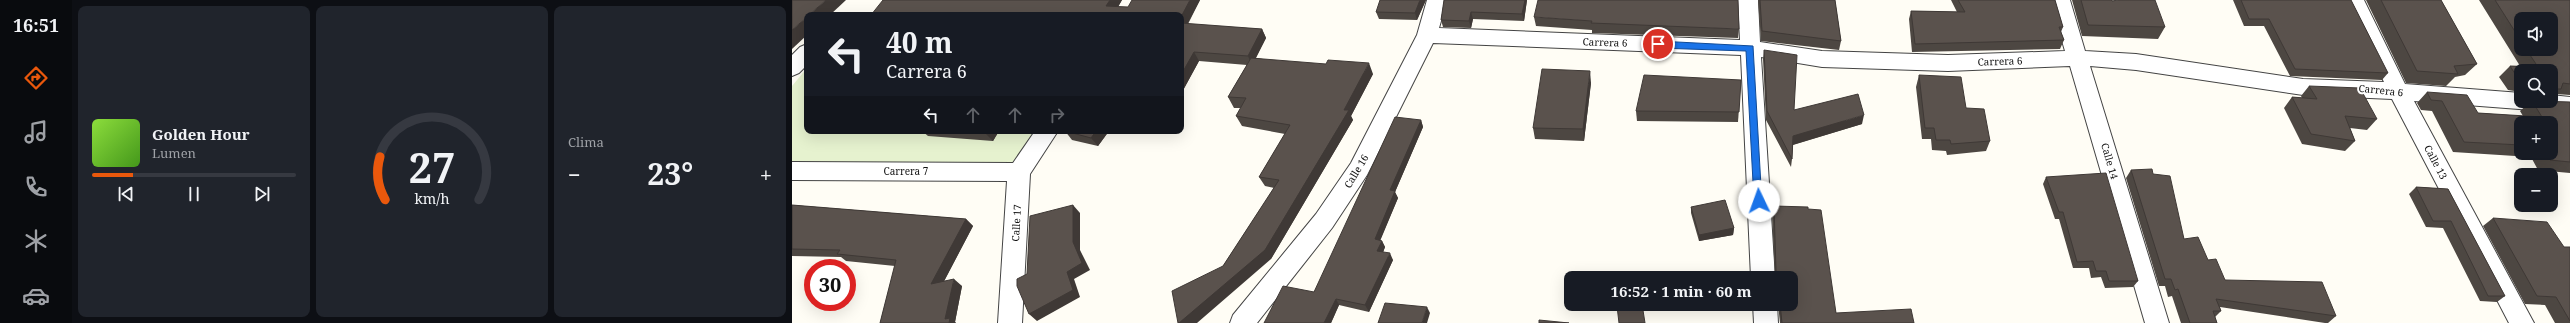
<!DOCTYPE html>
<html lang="es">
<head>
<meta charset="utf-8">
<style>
  :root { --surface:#171b24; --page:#20242c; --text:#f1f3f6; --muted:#9ea1a6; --line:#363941; --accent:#ea580c }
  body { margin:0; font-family:"Noto Serif",serif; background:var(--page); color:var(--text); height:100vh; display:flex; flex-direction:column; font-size:15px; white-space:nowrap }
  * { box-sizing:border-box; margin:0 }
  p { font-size:13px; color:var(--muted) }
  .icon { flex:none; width:22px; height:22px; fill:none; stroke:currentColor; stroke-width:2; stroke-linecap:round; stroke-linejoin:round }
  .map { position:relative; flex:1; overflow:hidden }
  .sheet { display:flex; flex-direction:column; gap:6px; padding:6px; background:#0d0f14; width:720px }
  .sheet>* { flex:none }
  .hud { position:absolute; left:12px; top:12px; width:380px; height:122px; border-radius:8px; box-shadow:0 4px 16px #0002; background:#171b24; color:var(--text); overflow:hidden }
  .controls { position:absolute; left:1722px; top:12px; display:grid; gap:8px }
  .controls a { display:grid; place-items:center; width:44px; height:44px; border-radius:8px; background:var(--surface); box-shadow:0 4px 16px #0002; font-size:20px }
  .speed { position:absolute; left:12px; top:259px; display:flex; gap:8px; font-size:20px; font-weight:700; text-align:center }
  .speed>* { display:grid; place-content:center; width:52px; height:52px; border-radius:50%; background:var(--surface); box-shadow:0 4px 16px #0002; line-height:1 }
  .speed .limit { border:6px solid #d22; background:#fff; color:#111 }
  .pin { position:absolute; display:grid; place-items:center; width:34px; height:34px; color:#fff; margin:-17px; border:2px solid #fff; border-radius:50%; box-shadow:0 1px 4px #0007 }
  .me { position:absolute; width:44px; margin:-22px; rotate:357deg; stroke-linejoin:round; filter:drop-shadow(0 0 3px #0008) }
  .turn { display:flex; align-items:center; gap:14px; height:84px; padding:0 16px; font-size:18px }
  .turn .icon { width:52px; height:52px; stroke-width:2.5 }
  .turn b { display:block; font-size:28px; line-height:34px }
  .lanes { display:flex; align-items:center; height:38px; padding:0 16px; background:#0003; justify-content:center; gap:20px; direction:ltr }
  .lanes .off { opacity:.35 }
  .big { font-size:30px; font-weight:700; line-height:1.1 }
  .sheet .card { flex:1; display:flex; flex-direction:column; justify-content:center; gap:6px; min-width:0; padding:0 14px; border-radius:8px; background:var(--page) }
  .sheet .dial { align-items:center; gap:0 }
  .dial svg { height:104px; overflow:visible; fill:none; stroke:var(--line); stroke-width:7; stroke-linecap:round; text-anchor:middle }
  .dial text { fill:var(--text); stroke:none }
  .song { display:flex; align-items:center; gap:12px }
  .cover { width:48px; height:48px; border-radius:6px; background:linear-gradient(135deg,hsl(90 70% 55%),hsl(100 70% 35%)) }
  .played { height:4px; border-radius:2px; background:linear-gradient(90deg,var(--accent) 20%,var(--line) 20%) }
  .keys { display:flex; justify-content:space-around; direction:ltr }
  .heat { display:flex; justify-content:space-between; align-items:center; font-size:22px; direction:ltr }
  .sheet .tiles { flex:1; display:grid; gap:6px; grid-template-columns:repeat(3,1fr) }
  .trip { position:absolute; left:772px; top:271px; width:234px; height:40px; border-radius:8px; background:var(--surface); box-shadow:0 4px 16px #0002; font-weight:700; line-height:40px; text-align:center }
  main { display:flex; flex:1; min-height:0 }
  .menu { display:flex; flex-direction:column; width:72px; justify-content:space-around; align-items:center; background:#090b0e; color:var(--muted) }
  .menu .icon { width:28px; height:28px }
  .menu .selected { color:var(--accent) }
  .menu b { font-size:18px; color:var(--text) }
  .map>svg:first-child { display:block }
  .pitch { fill:#e6f2cf }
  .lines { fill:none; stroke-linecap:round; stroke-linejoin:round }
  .minor-casing { stroke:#444; stroke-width:2 }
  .minor { fill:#fff; fill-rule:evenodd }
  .wall { fill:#4d4742; fill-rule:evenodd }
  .shaded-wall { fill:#3f3936 }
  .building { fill:#5a524d; stroke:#3f3936 }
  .route { fill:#1a73e8; stroke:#114b97 }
  .labels { text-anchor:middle; stroke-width:4; stroke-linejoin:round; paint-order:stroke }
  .street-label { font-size:10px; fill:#111; stroke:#fff }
</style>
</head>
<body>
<main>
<nav class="menu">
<b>16:51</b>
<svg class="icon selected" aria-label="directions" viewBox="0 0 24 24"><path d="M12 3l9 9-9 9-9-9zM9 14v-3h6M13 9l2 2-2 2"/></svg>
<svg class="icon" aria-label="music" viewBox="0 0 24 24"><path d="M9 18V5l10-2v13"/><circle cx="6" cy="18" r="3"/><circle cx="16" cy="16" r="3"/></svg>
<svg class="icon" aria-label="phone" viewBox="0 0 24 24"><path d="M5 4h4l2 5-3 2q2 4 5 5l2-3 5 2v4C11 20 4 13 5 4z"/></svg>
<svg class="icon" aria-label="climate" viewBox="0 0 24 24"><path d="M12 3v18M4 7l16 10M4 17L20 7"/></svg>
<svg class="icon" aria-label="car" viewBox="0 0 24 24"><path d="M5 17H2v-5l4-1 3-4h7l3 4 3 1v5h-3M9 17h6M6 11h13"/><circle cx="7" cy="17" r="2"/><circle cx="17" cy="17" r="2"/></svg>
</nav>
<section class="sheet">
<div class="tiles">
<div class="card">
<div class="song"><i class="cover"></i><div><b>Golden Hour</b><p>Lumen</p></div></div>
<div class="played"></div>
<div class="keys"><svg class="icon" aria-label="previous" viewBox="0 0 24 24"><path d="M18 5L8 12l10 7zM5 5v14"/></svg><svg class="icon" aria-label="pause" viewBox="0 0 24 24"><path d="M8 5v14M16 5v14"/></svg><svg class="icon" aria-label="next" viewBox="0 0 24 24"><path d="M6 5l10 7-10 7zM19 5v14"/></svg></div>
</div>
<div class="card dial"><svg viewBox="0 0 100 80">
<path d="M14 69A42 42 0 1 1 86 69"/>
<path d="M14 69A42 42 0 0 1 10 36" stroke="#ea580c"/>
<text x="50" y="56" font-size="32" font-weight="700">27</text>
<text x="50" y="72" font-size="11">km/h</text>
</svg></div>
<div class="card"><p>Clima</p>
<div class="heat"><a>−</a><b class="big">23°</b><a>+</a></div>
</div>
</div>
</section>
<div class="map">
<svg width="1778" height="323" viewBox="0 0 1778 323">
  <rect width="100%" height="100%" fill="#fffdf5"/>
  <polygon class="pitch" points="15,68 15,131 242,131 220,166 0,164 0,86"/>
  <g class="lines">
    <defs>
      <g id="minor">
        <polygon points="635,0 655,0 647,28 948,40 946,0 966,0 968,42 1030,51 1156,55 1273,51 1258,0 1278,0 1293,51 1344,54 1511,79 1592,82 1552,0 1572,0 1613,84 1729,93 1729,101 1759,101 1759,95 1778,97 1778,113 1622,101 1742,323 1717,323 1600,99 1511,95 1344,70 1298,66 1377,323 1353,323 1278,66 1156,71 1030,67 969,57 983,278 959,278 949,55 641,43 575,175 540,228 465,323 438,323 441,315 524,214 559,163 625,35"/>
        <polygon points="15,44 15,65 7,73 0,76 0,55 8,47"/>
        <polygon points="243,131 266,131 238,174 230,323 206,323 215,181 0,180 0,162 221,163"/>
        <polygon points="961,304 985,304 986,323 962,323"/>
      </g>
    </defs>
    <use href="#minor" class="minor-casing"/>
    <use href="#minor" class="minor"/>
  </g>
  <g class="wall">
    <polygon points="330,0 326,7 336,7 408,0 396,24 470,29 474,38 464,58 581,74 559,116 561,120 479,259 431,266 482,188 473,186 467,177 493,134 450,126 444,116 449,108 442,108 436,97 455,65 407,61 389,94 389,15 79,15"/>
    <polygon points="634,0 625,20 587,19 584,12"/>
    <polygon points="652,0 735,0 732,21 681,19 679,28 651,27 649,20"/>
    <polygon points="966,0 1043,0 1049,41 1047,50 969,41"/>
    <polygon points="1159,0 1263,0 1271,27 1269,32 1272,40 1268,49 1120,52 1117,19 1119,11 1165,12"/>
    <polygon points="1280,0 1320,0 1320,1 1373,27 1366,39 1290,36"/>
    <polygon points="1441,0 1559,0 1596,73 1590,80 1498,76 1472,26 1452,26"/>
    <polygon points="1574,0 1649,0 1685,64 1673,75 1663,77 1654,86 1614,83"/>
    <path d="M1687 0H1778V95L1764 94 1759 98V71H1729V92L1716 90 1707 77 1718 66H1728ZM1729 19 1759 49H1729Z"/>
    <polygon points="742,17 947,29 946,38 800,33 800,30 744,26"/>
    <polygon points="972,50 1002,110 1070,124 1001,145 1000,159 999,167 974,120 971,59"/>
    <polygon points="1127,75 1198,141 1194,151 1155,155 1154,151 1140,150 1139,139 1130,139 1124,87"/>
    <polygon points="949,80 946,122 845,121 844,111"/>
    <polygon points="799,83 792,141 743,139 741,128"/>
    <polygon points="1517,86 1585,119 1575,130 1558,128 1563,141 1553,151 1510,144 1492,108 1500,97 1510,98 1509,96"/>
    <path d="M1635 92 1686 113 1731 116 1728 111 1739 101 1778 102V173L1746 170 1739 157 1661 152 1640 111 1629 110 1625 103ZM1729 123 1759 153H1729Z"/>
    <polygon points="629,120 631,127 603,192 606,198 588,240 590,241 593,247 591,252 601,260 577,312 547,305 539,323 472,323 522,292"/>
    <polygon points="130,131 207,131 201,141 136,136"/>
    <polygon points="273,131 317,131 306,146 280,140"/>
    <polygon points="1339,170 1361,174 1392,239 1416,260 1433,280 1544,316 1536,323 1533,323 1428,307 1429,311 1423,317 1425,323 1389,323 1380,296 1376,297 1373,286 1367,286 1334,178"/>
    <polygon points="1254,177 1346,281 1341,287 1313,288 1309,277 1299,278 1297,268 1281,268 1267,219 1263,219 1251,184"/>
    <polygon points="1624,187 1656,189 1713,296 1705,302 1688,301 1651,228 1634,227 1617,194"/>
    <polygon points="0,205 174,219 181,226 152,281 170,286 163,322 164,323 88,323 103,266 54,261 49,257 0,256"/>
    <polygon points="982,206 1016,209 1044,313 1122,323 988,323 986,304 999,304 999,278 983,278 980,215"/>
    <polygon points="899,207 942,228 941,235 907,241 899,213"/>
    <polygon points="1701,218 1772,247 1778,247 1778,323 1763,323 1753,305 1733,304 1691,226"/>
  </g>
  <g class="shaded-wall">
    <polygon points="34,0 54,0 38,15 17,15"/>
    <polygon points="318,0 330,0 321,15 314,6"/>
    <polygon points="398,0 408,0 391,32 389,28 389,17"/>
    <polygon points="628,0 634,0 625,20 623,13"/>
    <polygon points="733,0 735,0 732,21 730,14"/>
    <polygon points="679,12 681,19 679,28 677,21"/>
    <polygon points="15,17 15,35 0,49 0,30"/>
    <polygon points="470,29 474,38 460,65 456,56"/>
    <polygon points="402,52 407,61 389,94 389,75"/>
    <polygon points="577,63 581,74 559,116 561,120 479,259 405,323 387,323 552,110"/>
    <polygon points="798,71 799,83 792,141 791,129"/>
    <polygon points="1072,115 1070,124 1000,145 1001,136"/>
    <polygon points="629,120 631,127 603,192 606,198 586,246 583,239 598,190"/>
    <polygon points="191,131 207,131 201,141"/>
    <polygon points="304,131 317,131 306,146 299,138"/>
    <polygon points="281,205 288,213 288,250 298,270 282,279 288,297 245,321 237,314 275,272"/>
    <polygon points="174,219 181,226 147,291 139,284"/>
    <polygon points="942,228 941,235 907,241 907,235"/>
    <polygon points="590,241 593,247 589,258 585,251"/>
    <polygon points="598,253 601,260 577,312 573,305"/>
    <polygon points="162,279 170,286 163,322 164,323 157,323 153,319"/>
    <polygon points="544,299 547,305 539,323 532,323"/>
    <polygon points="635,307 638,313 635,323 630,323"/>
  </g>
  <g class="building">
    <polygon points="0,0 34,0 17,15 15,15 15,17 0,30"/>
    <polygon points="91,0 318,0 314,6 336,7 340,0 398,0 389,17 389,15 79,15"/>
    <polygon points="588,0 628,0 623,13 584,12"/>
    <polygon points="652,0 733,0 730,14 679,12 677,21 649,20"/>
    <polygon points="746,0 946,0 947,29 799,23 800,21 742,17"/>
    <polygon points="968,0 1043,0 1049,41 970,31"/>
    <polygon points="1166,0 1263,0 1271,27 1267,27 1272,40 1123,44 1119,11 1173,12"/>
    <polygon points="1289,0 1320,0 1320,1 1326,0 1363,0 1373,27 1296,25"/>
    <polygon points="1449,0 1559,0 1596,73 1503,69 1477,19 1457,19"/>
    <polygon points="1589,0 1649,0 1685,64 1662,66 1666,74 1625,71"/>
    <polygon points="1703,0 1778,0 1778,84 1771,83 1769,89 1759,89 1759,71 1729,71 1729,80 1727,80 1718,66 1746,67 1734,49 1759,49 1759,19 1729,19 1729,41"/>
    <polygon points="389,23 470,29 456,56 402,52 389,75"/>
    <polygon points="972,50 1005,55 1002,110 1066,94 1072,115 1001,136 1000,159 975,111"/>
    <polygon points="459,58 534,64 536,60 577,63 552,110 557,110 473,250 387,323 386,323 380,291 431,266 487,180 467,177 498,125 444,116 454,98 436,97"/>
    <polygon points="750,69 798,71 791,129 741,128"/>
    <polygon points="852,75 949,80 947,112 844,111"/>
    <polygon points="1127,75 1169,77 1174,108 1192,109 1198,141 1159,144 1158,140 1144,140 1142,128 1133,128"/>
    <polygon points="1517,86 1568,88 1585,119 1553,116 1563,141 1519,134 1500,97 1525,99"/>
    <polygon points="1635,92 1675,95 1686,113 1750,117 1740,101 1778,102 1778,162 1758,160 1754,153 1759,153 1759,123 1729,123 1729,145 1672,142 1650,101 1639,100"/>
    <polygon points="603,117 629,120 598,190 603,191 583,239 590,241 585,251 598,253 573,305 544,299 532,323 472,323 491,286 522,292"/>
    <polygon points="273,131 304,131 299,138"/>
    <polygon points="1360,169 1361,174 1378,176 1392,239 1406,237 1416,260 1424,259 1433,280 1530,282 1544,316 1424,299 1429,311 1421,311 1425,323 1398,323 1386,289 1383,290 1379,279 1373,279 1339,170"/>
    <polygon points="1314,173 1346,281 1317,281 1314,271 1304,271 1301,261 1285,262 1271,212 1267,212 1254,177"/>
    <polygon points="1624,187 1656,189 1713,296 1696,296 1659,221 1641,221"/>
    <polygon points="933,200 942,228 907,235 899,207"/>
    <polygon points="0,205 174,219 139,284 162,279 153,319 158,318 157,323 88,323 104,260 45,254 48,250 0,249"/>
    <polygon points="281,205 281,242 290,263 275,272 281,290 237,314 225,286 225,279 235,274 238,216"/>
    <polygon points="982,206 1016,207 1016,209 1029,210 1044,313 1119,309 1122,323 990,323 988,304 999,304 999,278 985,278 984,271"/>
    <polygon points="1701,218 1755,222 1772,247 1778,247 1778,321 1764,297 1745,296"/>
    <polygon points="593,303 635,307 630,323 586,323"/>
    <polygon points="840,304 850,304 853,323 827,323 825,306"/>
    <polygon points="747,320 777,323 747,323"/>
  </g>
  <polygon class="route" points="866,41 961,46 970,204 967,205 962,201 954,51 866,48 862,44"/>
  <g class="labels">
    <g class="street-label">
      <text transform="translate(813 42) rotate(2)" y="4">Carrera 6</text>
      <text transform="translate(1208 61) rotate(-2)" y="4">Carrera 6</text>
      <text transform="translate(1589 90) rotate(6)" y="4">Carrera 6</text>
      <text transform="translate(1318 161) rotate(74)" y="4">Calle 14</text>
      <text transform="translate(1644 162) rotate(62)" y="4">Calle 13</text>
      <text x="114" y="175">Carrera 7</text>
      <text transform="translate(564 171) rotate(-59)" y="4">Calle 16</text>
      <text transform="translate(224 223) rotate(-87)" y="4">Calle 17</text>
    </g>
  </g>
</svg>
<div class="controls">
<a><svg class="icon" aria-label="sound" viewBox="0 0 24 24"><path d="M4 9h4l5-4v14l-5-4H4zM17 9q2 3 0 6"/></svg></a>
<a><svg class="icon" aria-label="search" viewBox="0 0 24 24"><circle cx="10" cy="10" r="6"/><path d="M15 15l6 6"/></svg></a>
<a>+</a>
<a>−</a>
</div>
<div class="speed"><div class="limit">30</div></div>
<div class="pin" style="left:866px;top:44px;background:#d93025"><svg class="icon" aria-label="arrive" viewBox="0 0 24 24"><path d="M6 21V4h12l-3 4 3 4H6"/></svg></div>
<svg class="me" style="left:967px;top:201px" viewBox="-20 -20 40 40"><circle r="19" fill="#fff"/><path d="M0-13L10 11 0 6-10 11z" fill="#1a73e8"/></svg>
<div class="trip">16:52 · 1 min · 60 m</div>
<div class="hud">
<div class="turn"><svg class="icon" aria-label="left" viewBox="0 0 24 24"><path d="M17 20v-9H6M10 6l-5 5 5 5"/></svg><div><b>40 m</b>Carrera 6</div></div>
<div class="lanes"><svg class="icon" aria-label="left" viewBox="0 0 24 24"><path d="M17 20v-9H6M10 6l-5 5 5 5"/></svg><svg class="icon off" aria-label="ahead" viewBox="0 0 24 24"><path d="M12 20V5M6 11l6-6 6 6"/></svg><svg class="icon off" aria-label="ahead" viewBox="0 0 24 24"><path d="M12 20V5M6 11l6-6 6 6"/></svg><svg class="icon off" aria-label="right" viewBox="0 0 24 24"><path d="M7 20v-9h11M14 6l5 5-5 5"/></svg></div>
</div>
</div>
</main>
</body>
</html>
